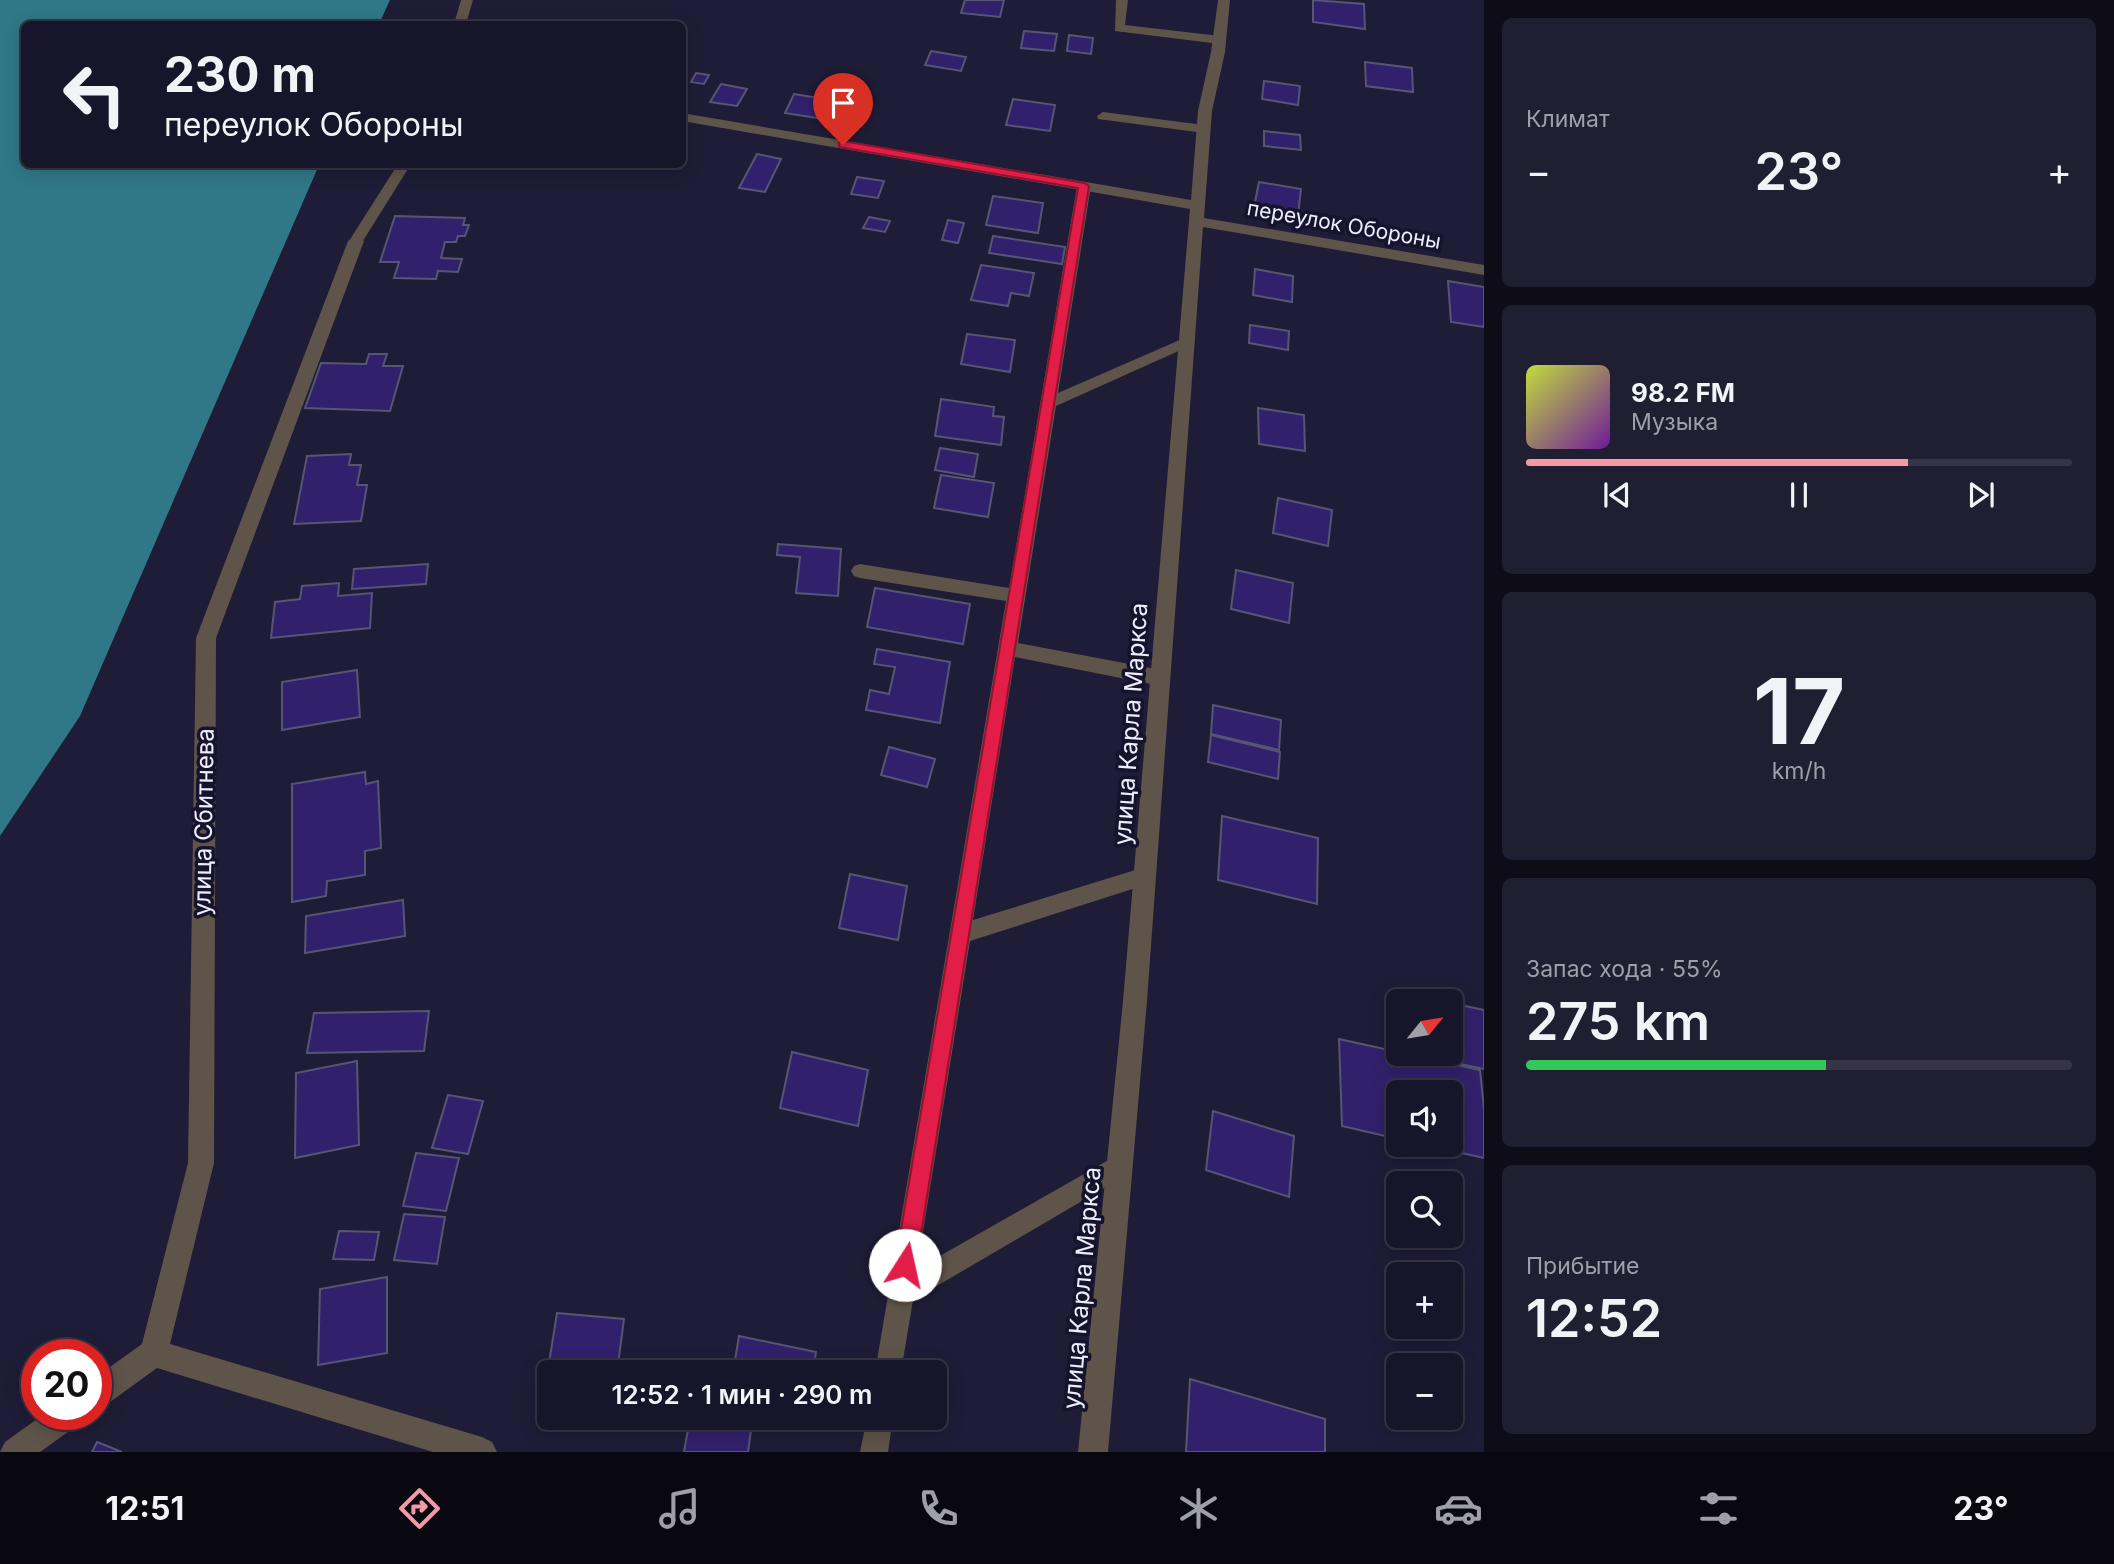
<!DOCTYPE html>
<html lang="ru">
<head>
<meta charset="utf-8">
<style>
  :root { --surface:#171529; --page:#201e31; --text:#f1f3f6; --muted:#9e9fa8; --line:#363446; --accent:#f49aa6 }
  body { margin:0; font-family:Inter,sans-serif; background:var(--page); color:var(--text); height:100vh; display:flex; flex-direction:column; font-size:26px; white-space:nowrap }
  * { box-sizing:border-box; margin:0 }
  p { font-size:23px; color:var(--muted) }
  .icon { flex:none; width:38px; height:38px; fill:none; stroke:currentColor; stroke-width:2; stroke-linecap:round; stroke-linejoin:round }
  .map { position:relative; flex:1; overflow:hidden }
  .side { display:flex; flex-direction:column; gap:18px; padding:18px; background:#0d0c17; width:630px }
  .side>* { flex:none }
  .hud { position:absolute; left:21px; top:21px; width:665px; height:147px; border-radius:10px; box-shadow:0 4px 18px #0003,0 0 0 2px var(--line); background:#171529; color:var(--text); overflow:hidden }
  .needle { width:46px; rotate:60deg }
  .controls { position:absolute; left:1386px; top:989px; display:grid; gap:14px }
  .controls a { display:grid; place-items:center; width:77px; height:77px; border-radius:10px; background:var(--surface); box-shadow:0 4px 18px #0003,0 0 0 2px var(--line); font-size:35px }
  .speed { position:absolute; left:21px; top:1339px; display:flex; gap:14px; font-size:35px; font-weight:700; text-align:center }
  .speed>* { display:grid; place-content:center; width:91px; height:91px; border-radius:50%; background:var(--surface); box-shadow:0 4px 18px #0003,0 0 0 2px var(--line); line-height:1 }
  .speed .limit { border:10px solid #d22; background:#fff; color:#111 }
  .pin { position:absolute; display:grid; place-items:center; width:60px; height:60px; color:#fff; margin:-72px -30px; border-radius:50% 50% 50% 0; rotate:-45deg; box-shadow:0 0 7px #0007 }
  .pin .icon { rotate:45deg }
  .me { position:absolute; width:77px; margin:-38px; rotate:10deg; stroke-linejoin:round; filter:drop-shadow(0 0 5px #0008) }
  .turn { display:flex; align-items:center; gap:24px; height:147px; padding:0 28px; font-size:32px }
  .turn .icon { width:91px; height:91px; stroke-width:2.5 }
  .turn b { display:block; font-size:49px; line-height:60px }
  .big { font-size:52px; font-weight:600; line-height:1.1 }
  .side .tile { flex:1; display:flex; flex-direction:column; justify-content:center; gap:10px; min-width:0; padding:0 24px; border-radius:10px; background:var(--page) }
  .side .dial { align-items:center; gap:0 }
  .dial b { font-size:91px; line-height:1 }
  .song { display:flex; align-items:center; gap:21px }
  .cover { width:84px; height:84px; border-radius:10px; background:linear-gradient(135deg,hsl(70 70% 55%),hsl(280 70% 35%)) }
  .played { height:7px; border-radius:4px; background:linear-gradient(90deg,var(--accent) 70%,var(--line) 70%) }
  .keys { display:flex; justify-content:space-around; direction:ltr }
  .heat { display:flex; justify-content:space-between; align-items:center; font-size:38px; direction:ltr }
  .charge { height:10px; border-radius:5px; background:linear-gradient(90deg,#34c759 55%,var(--line) 0) }
  .trip { position:absolute; left:537px; top:1360px; width:410px; height:70px; border-radius:10px; background:var(--surface); box-shadow:0 4px 18px #0003,0 0 0 2px var(--line); font-weight:600; line-height:70px; text-align:center }
  .tabs { display:flex; height:112px; justify-content:space-around; align-items:center; background:#090810; color:var(--muted) }
  .tabs .icon { width:49px; height:49px }
  .tabs .active { color:var(--accent) }
  .tabs b { font-size:32px; color:var(--text) }
  main { display:flex; flex:1; min-height:0 }
  .map>svg:first-child { display:block }
  .water { fill:#307887 }
  .building { fill:#31216c; stroke:#575574; stroke-width:2 }
  .lines { fill:none; stroke-linecap:round; stroke-linejoin:round }
  .lane { fill:#5f5449; fill-rule:evenodd }
  .street { fill:#5f5449; fill-rule:evenodd }
  .route { fill:#e11d48; stroke:#92132f; stroke-width:2 }
  .labels { text-anchor:middle; stroke-width:7; stroke-linejoin:round; paint-order:stroke }
  .far-street-label { font-size:21px; fill:#eeedfc; stroke:#16132d }
  .street-label { font-size:24px; fill:#eeedfc; stroke:#16132d }
</style>
</head>
<body>
<main>
<div class="map">
<svg width="1484" height="1452" viewBox="0 0 1484 1452">
  <rect width="100%" height="100%" fill="#1f1c37"/>
  <polygon class="water" points="0,0 390,0 379,24 24,24 24,164 319,165 80,716 0,836"/>
  <g class="building">
    <polygon points="965,0 1004,0 1000,17 961,13"/>
    <polygon points="1313,0 1364,4 1365,29 1313,22"/>
    <polygon points="1024,31 1057,34 1054,51 1021,48"/>
    <polygon points="1069,35 1093,38 1091,54 1067,51"/>
    <polygon points="931,51 966,57 961,71 925,65"/>
    <polygon points="1365,62 1412,68 1413,92 1366,86"/>
    <polygon points="696,73 709,75 704,84 691,82"/>
    <polygon points="1264,81 1300,86 1298,105 1262,99"/>
    <polygon points="721,84 747,89 737,106 710,102"/>
    <polygon points="794,94 831,100 823,119 785,113"/>
    <polygon points="1013,99 1055,105 1050,131 1006,125"/>
    <polygon points="1264,131 1300,135 1301,150 1264,146"/>
    <polygon points="757,154 781,159 765,192 739,188"/>
    <polygon points="857,177 884,181 878,198 851,194"/>
    <polygon points="1259,182 1301,189 1298,215 1254,207"/>
    <polygon points="993,196 1043,203 1038,233 986,225"/>
    <polygon points="395,216 465,218 463,225 469,225 465,236 458,236 456,242 445,242 441,258 462,259 458,272 438,271 436,279 394,278 399,262 380,262"/>
    <polygon points="869,217 890,221 885,232 863,228"/>
    <polygon points="948,220 964,223 958,243 942,240"/>
    <polygon points="993,236 1065,247 1062,264 989,253"/>
    <polygon points="981,265 1034,273 1029,296 1011,293 1008,306 971,300"/>
    <polygon points="1255,269 1293,276 1292,302 1253,295"/>
    <polygon points="1448,281 1484,287 1484,327 1451,322"/>
    <polygon points="1250,325 1289,331 1288,350 1249,343"/>
    <polygon points="967,334 1015,340 1010,372 961,364"/>
    <polygon points="369,354 387,354 383,366 403,366 390,411 305,408 321,363 366,364"/>
    <polygon points="941,399 994,407 993,416 1004,417 1001,445 935,436"/>
    <polygon points="1258,408 1304,415 1305,451 1259,444"/>
    <polygon points="940,448 978,454 974,477 935,470"/>
    <polygon points="351,454 349,465 361,465 357,485 367,485 361,521 294,524 307,456"/>
    <polygon points="941,475 994,483 988,517 934,508"/>
    <polygon points="1278,498 1332,510 1328,546 1273,533"/>
    <polygon points="778,544 841,549 838,596 796,593 800,557 777,555"/>
    <polygon points="428,564 426,584 352,589 354,569"/>
    <polygon points="1236,570 1293,583 1289,623 1231,609"/>
    <polygon points="339,583 338,596 372,593 370,628 271,638 275,602 300,599 302,586"/>
    <polygon points="875,588 970,604 963,644 867,627"/>
    <polygon points="877,649 950,662 940,723 866,710 870,690 889,694 895,667 874,664"/>
    <polygon points="357,670 360,717 282,730 282,682"/>
    <polygon points="1213,705 1281,720 1279,750 1211,734"/>
    <polygon points="1211,735 1280,752 1278,779 1208,762"/>
    <polygon points="889,747 935,759 927,787 881,775"/>
    <polygon points="365,772 366,784 378,781 381,848 365,851 365,875 327,881 326,896 292,902 292,784"/>
    <polygon points="1222,816 1318,838 1317,904 1218,880"/>
    <polygon points="850,874 907,886 898,940 839,928"/>
    <polygon points="403,900 405,936 305,953 306,916"/>
    <polygon points="1451,1003 1484,1010 1484,1069 1428,1057 1428,1054 1451,1054"/>
    <polygon points="429,1011 424,1051 307,1053 314,1013"/>
    <polygon points="1339,1039 1480,1070 1484,1109 1484,1158 1422,1144 1451,1144 1451,1092 1398,1092 1398,1139 1342,1126"/>
    <polygon points="792,1052 868,1070 858,1126 780,1108"/>
    <polygon points="357,1061 359,1145 295,1158 296,1073"/>
    <polygon points="448,1095 483,1101 468,1154 432,1148"/>
    <polygon points="1213,1111 1294,1136 1289,1197 1206,1170"/>
    <polygon points="416,1153 459,1158 446,1211 403,1206"/>
    <polygon points="404,1214 445,1217 437,1264 394,1260"/>
    <polygon points="339,1231 379,1232 374,1260 333,1259"/>
    <polygon points="387,1277 387,1353 318,1365 320,1289"/>
    <polygon points="557,1313 624,1319 617,1372 550,1372 550,1395 544,1394"/>
    <polygon points="739,1336 816,1352 813,1372 733,1372"/>
    <polygon points="1190,1379 1325,1419 1325,1452 1186,1452"/>
    <polygon points="690,1418 718,1418 752,1423 748,1452 684,1452"/>
    <polygon points="766,1418 807,1418 805,1425"/>
    <polygon points="97,1442 122,1452 92,1452"/>
  </g>
  <g class="lines">
    <g class="lane">
      <polygon points="1116,0 1128,0 1125,25 1220,36 1226,40 1220,44 1115,31"/>
      <polygon points="1103,112 1204,125 1210,129 1204,133 1098,119 1097,116"/>
      <polygon points="398,164 411,164 361,244 351,244 349,241"/>
      <polygon points="1084,182 1091,186 1058,393 1182,339 1192,339 1195,342 1192,345 1056,406 1018,643 1161,670 1168,673 1170,678 1168,683 1161,686 1015,657 973,920 1145,867 1152,869 1155,876 1152,883 1145,885 970,941 917,1269 1112,1158 1120,1154 1128,1158 1132,1166 1128,1174 913,1300 901,1372 875,1372 1006,601 860,578 854,576 851,571 854,566 860,564 1009,588 1077,186"/>
      <polygon points="867,1418 893,1418 888,1452 860,1452"/>
    </g>
    <g class="street">
      <polygon points="461,0 473,0 466,24 454,24"/>
      <polygon points="1218,0 1230,0 1225,52 1212,111 1204,218 1484,265 1484,275 1203,227 1147,1001 1108,1452 1078,1452 1123,1001 1190,209 682,121 682,113 1191,200 1198,111 1211,52"/>
      <polygon points="356,236 364,241 216,638 214,1163 170,1344 482,1437 492,1442 497,1452 433,1452 157,1368 106,1405 96,1409 96,1377 142,1344 188,1163 196,638 348,241"/>
      <polygon points="44,1414 84,1414 79,1424 40,1452 0,1452 5,1442"/>
    </g>
  </g>
  <polygon class="route" points="843,141 1084,183 1089,186 916,1265 913,1272 905,1275 898,1272 895,1265 1078,188 839,147 839,142"/>
  <g class="labels">
    <g class="far-street-label">
      <text transform="translate(1344 225) rotate(10)" y="7">переулок Обороны</text>
    </g>
    <g class="street-label">
      <text transform="translate(1131 724) rotate(-86)" y="8">улица Карла Маркса</text>
      <text transform="translate(204 822) rotate(-89)" y="8">улица Сбитнева</text>
      <text transform="translate(1082 1288) rotate(-85)" y="8">улица Карла Маркса</text>
    </g>
  </g>
</svg>
<div class="controls">
<a><svg class="needle" viewBox="-14 -14 28 28"><path d="M0-13l5 13h-10z" fill="#e53935"/><path d="M0 13l5-13h-10z" fill="#9e9fa8"/></svg></a>
<a><svg class="icon" aria-label="sound" viewBox="0 0 24 24"><path d="M4 9h4l5-4v14l-5-4H4zM17 9q2 3 0 6"/></svg></a>
<a><svg class="icon" aria-label="search" viewBox="0 0 24 24"><circle cx="10" cy="10" r="6"/><path d="M15 15l6 6"/></svg></a>
<a>+</a>
<a>−</a>
</div>
<div class="speed"><div class="limit">20</div></div>
<div class="pin" style="left:843px;top:145px;background:#d93025"><svg class="icon" aria-label="arrive" viewBox="0 0 24 24"><path d="M6 21V4h12l-3 4 3 4H6"/></svg></div>
<svg class="me" style="left:905px;top:1265px" viewBox="-20 -20 40 40"><circle r="19" fill="#fff"/><path d="M0-13L10 11 0 6-10 11z" fill="#e11d48"/></svg>
<div class="trip">12:52 · 1 мин · 290 m</div>
<div class="hud">
<div class="turn"><svg class="icon" aria-label="left" viewBox="0 0 24 24"><path d="M17 20v-9H6M10 6l-5 5 5 5"/></svg><div><b>230 m</b>переулок Обороны</div></div>
</div>
</div>
<section class="side">
<div class="tile"><p>Климат</p>
<div class="heat"><a>−</a><b class="big">23°</b><a>+</a></div>
</div>
<div class="tile">
<div class="song"><i class="cover"></i><div><b>98.2 FM</b><p>Музыка</p></div></div>
<div class="played"></div>
<div class="keys"><svg class="icon" aria-label="previous" viewBox="0 0 24 24"><path d="M18 5L8 12l10 7zM5 5v14"/></svg><svg class="icon" aria-label="pause" viewBox="0 0 24 24"><path d="M8 5v14M16 5v14"/></svg><svg class="icon" aria-label="next" viewBox="0 0 24 24"><path d="M6 5l10 7-10 7zM19 5v14"/></svg></div>
</div>
<div class="tile dial"><b>17</b><p>km/h</p></div>
<div class="tile"><p>Запас хода · 55%</p><b class="big">275 km</b><div class="charge"></div></div>
<div class="tile"><p>Прибытие</p><b class="big">12:52</b></div>
</section>
</main>
<nav class="tabs">
<b>12:51</b>
<svg class="icon active" aria-label="directions" viewBox="0 0 24 24"><path d="M12 3l9 9-9 9-9-9zM9 14v-3h6M13 9l2 2-2 2"/></svg>
<svg class="icon" aria-label="music" viewBox="0 0 24 24"><path d="M9 18V5l10-2v13"/><circle cx="6" cy="18" r="3"/><circle cx="16" cy="16" r="3"/></svg>
<svg class="icon" aria-label="phone" viewBox="0 0 24 24"><path d="M5 4h4l2 5-3 2q2 4 5 5l2-3 5 2v4C11 20 4 13 5 4z"/></svg>
<svg class="icon" aria-label="climate" viewBox="0 0 24 24"><path d="M12 3v18M4 7l16 10M4 17L20 7"/></svg>
<svg class="icon" aria-label="car" viewBox="0 0 24 24"><path d="M5 17H2v-5l4-1 3-4h7l3 4 3 1v5h-3M9 17h6M6 11h13"/><circle cx="7" cy="17" r="2"/><circle cx="17" cy="17" r="2"/></svg>
<svg class="icon" aria-label="filters" viewBox="0 0 24 24"><path d="M4 7h16M4 17h16"/><circle cx="9" cy="7" r="2"/><circle cx="15" cy="17" r="2"/></svg>
<b>23°</b>
</nav>
</body>
</html>
